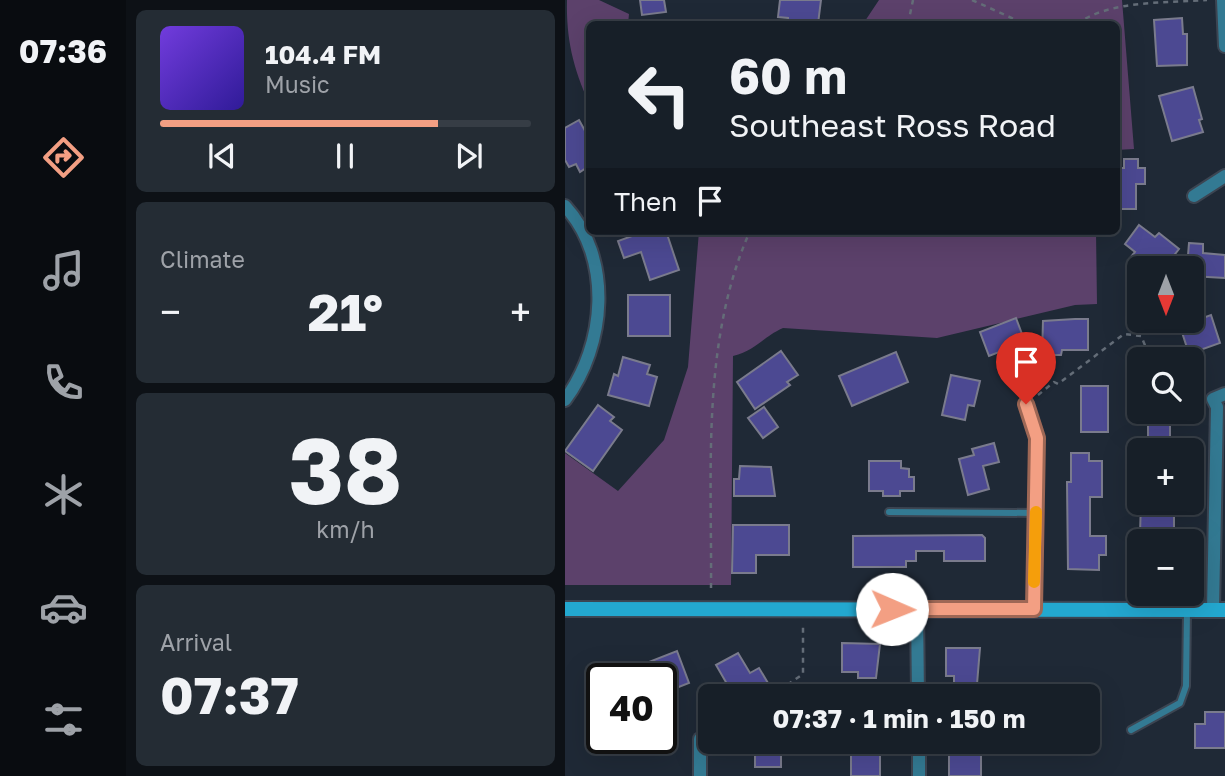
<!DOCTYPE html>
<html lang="en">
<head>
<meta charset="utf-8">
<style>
  :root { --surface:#171f28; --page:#242c34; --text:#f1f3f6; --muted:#9ea2a8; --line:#363d45; --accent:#f39f83 }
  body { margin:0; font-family:"Golos Text",sans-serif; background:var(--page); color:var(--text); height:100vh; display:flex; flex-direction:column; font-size:26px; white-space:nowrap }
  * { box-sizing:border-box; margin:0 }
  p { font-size:23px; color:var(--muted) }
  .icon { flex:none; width:38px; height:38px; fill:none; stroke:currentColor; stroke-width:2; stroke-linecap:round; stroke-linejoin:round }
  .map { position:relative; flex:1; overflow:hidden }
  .details { display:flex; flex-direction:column; gap:10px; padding:10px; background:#0d1116; width:439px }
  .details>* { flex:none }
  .guide { position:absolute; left:21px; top:21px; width:534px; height:214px; border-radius:10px; box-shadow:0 7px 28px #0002,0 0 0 2px var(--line); background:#171f28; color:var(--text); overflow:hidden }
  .needle { width:46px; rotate:180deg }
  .controls { position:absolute; left:562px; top:256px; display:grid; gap:14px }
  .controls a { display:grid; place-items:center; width:77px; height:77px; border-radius:10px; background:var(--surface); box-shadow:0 7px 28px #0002,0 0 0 2px var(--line); font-size:35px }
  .speed { position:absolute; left:21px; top:663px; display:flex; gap:14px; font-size:35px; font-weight:700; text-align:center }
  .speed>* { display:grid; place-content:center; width:91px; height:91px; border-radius:50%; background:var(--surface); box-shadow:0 7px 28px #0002,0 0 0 2px var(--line); line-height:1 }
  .speed .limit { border:4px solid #111; border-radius:10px; background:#fff; color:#111 }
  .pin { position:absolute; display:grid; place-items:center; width:60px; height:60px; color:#fff; margin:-72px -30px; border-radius:50% 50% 50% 0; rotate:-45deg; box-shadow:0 0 7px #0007 }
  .pin .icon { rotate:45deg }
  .me { position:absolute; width:77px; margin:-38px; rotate:91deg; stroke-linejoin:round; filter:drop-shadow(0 0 5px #0008) }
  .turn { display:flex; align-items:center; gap:24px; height:147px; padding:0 28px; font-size:32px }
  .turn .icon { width:91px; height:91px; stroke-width:2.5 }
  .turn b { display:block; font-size:49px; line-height:60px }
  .then { display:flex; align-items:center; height:66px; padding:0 28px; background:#0003; gap:14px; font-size:26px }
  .big { font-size:52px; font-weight:700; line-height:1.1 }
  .details .widget { flex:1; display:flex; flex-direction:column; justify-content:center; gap:10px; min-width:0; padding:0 24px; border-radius:10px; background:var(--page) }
  .details .dial { align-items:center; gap:0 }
  .dial b { font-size:91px; line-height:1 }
  .song { display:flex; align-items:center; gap:21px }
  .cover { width:84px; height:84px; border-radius:10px; background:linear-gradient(135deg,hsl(260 70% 55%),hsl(250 70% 35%)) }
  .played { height:7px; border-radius:4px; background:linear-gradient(90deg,var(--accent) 75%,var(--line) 75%) }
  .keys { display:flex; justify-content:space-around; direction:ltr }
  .heat { display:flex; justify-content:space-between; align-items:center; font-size:38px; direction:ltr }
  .trip { position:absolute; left:133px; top:684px; width:402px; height:70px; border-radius:10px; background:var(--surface); box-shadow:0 7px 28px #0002,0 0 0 2px var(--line); font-weight:700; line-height:70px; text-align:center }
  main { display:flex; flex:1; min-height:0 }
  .tabs { display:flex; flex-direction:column; width:126px; justify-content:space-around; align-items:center; background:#090c10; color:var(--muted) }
  .tabs .icon { width:49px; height:49px }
  .tabs .selected { color:var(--accent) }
  .tabs b { font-size:32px; color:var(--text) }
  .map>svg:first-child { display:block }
  .green { fill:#5c416b }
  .building { fill:#4c4992; stroke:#7a7b8d; stroke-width:2 }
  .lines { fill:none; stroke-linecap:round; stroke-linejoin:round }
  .lane-casing { stroke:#3c4552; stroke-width:10 }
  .street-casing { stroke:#3c4552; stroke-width:16 }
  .secondary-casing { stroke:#3c4552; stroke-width:18 }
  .path { stroke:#646d78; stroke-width:2.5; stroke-dasharray:5 5; stroke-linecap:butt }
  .lane { stroke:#337a93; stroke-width:6 }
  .street { stroke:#337a93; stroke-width:12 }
  .secondary { stroke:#23a8d0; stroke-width:14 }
  .route-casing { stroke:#9e6755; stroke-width:18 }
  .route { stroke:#f39f83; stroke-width:12 }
  .slow { stroke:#f59e0b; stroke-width:12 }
</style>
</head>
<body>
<main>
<nav class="tabs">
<b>07:36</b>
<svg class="icon selected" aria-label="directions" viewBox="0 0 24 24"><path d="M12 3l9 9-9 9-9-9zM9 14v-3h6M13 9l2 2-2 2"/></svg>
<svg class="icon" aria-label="music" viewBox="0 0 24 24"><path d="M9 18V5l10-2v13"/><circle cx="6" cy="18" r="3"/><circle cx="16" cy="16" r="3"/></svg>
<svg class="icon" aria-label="phone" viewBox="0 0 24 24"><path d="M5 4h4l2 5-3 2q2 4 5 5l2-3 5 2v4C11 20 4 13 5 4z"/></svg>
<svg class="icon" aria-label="climate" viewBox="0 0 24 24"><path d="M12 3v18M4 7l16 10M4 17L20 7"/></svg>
<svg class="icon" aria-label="car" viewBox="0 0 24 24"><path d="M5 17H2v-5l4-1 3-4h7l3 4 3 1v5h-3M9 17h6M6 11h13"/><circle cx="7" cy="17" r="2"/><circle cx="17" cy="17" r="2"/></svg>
<svg class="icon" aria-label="filters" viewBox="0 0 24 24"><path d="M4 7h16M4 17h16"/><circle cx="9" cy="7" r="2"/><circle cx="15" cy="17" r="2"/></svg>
</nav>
<section class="details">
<div class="widget">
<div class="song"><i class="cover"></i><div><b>104.4 FM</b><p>Music</p></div></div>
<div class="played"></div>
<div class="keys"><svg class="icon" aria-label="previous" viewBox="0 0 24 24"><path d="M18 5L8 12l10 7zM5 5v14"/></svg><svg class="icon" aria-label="pause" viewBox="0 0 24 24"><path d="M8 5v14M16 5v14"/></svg><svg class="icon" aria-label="next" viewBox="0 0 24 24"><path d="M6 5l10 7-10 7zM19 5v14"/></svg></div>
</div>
<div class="widget"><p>Climate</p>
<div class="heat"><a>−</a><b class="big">21°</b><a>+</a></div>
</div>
<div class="widget dial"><b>38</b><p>km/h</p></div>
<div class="widget"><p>Arrival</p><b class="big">07:37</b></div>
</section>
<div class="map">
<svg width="660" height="776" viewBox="0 0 660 776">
  <rect width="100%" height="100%" fill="#1f2936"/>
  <g class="green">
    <path d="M2 0H34L64 14 63 24H24V103C8 68 1 38 2 0Z"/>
    <polygon points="314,0 557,0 569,149 551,150 551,24 298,24"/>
    <path d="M134 231H531L532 304 510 305 372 338 218 328C196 338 192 350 168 356L166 585H0V453L53 491 99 440 123 367Z"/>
  </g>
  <g class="building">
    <polygon points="75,0 99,0 101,12 77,15"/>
    <polygon points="215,0 256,0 253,24 223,22 223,18 213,17"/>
    <polygon points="617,18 618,34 622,34 622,65 592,66 589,20"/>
    <polygon points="628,87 637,119 634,120 638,132 607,141 594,96"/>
    <polygon points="14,120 24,138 24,166 15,172 11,164 4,167 0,160 0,128"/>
    <polygon points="559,159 573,159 573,168 580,168 580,184 571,184 571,209 551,209 551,173 553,168 559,168"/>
    <polygon points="574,225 590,237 594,233 614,249 603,263 596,258 588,268 577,268 565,258 570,252 560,244"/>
    <polygon points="81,231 101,231 114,270 85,280 76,252 59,258 53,241"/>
    <polygon points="624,243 638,244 638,253 660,255 660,278 626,276 626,268 622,268"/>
    <rect x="63" y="295" width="42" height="41"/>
    <polygon points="646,315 655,343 624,354 615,326"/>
    <polygon points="451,318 460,342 424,356 415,332"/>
    <polygon points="510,319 523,319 523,350 497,350 496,355 477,355 478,321"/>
    <polygon points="216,351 233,375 222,382 225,385 190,409 172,382"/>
    <polygon points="331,352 343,382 287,406 274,376"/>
    <polygon points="58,357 85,365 82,374 92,377 84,406 43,395 49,374 53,376"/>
    <polygon points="386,375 415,381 409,406 403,405 400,420 377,415"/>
    <rect x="516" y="386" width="27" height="46"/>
    <polygon points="33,405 49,417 45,421 57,430 28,471 0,451"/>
    <polygon points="199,407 213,427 198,438 183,418"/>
    <rect x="583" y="411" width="22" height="39"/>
    <polygon points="429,443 434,462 418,466 424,489 403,495 394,459 409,455 407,449"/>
    <polygon points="506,453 524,453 524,461 537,461 537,497 525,497 525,536 541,536 541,555 534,555 534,570 503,569 502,482 506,482"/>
    <polygon points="304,461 336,461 336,468 344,469 344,477 349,477 349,491 335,491 335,496 318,496 318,491 304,491"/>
    <polygon points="175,466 206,467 210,496 169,496 169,479 174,479"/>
    <polygon points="576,502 609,502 609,533 575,533"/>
    <polygon points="168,525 224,525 224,555 191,555 191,573 167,573"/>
    <polygon points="417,535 420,538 420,561 379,561 379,551 351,551 351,561 341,561 341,567 288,567 288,536"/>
    <polygon points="277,643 315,644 311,678 293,678 293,672 277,672"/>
    <polygon points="381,648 415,648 411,696 389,696 389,676 381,676"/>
    <polygon points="112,651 124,683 96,694 96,679 75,679 71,667"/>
    <polygon points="173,653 185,673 194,668 206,688 190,696 169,696 151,665"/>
    <rect x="523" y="704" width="13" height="38"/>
    <polygon points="640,712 660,712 660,748 630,748 630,724 640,724"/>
    <rect x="190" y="742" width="26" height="25"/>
    <rect x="384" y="742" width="32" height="34"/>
    <rect x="286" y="751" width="29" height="25"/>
  </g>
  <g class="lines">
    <defs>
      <g id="lane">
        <polyline points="324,512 471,513"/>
        <polyline points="566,730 615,703 621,686 622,611"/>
      </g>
      <g id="street">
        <polyline points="658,0 660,46"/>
        <polyline points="629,196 660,176"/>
        <path d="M0 206C48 258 41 345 0 400"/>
        <polyline points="461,404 472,438 469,609"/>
        <polyline points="352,609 353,696"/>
        <polyline points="648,609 652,407 648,399 660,394"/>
        <polyline points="135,739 135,776"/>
        <polyline points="354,742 354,776"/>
      </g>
      <polyline id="secondary" points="0,609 660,610"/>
    </defs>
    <use href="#lane" class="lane-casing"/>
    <use href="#street" class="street-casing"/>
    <use href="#secondary" class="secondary-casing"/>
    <g class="path">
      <polyline points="407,0 460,24"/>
      <polyline points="343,24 348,0"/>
      <path d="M512 24C544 0 602 3 642 0"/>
      <polyline points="626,392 635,395"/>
      <polyline points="473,395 489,382 493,384 559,334 576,336 586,359"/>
      <path d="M146 588C147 470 136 341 185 231"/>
      <polyline points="206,696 238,674 238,626"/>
    </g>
    <use href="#lane" class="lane"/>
    <use href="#street" class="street"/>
    <use href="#secondary" class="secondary"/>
  </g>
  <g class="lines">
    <defs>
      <polyline id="route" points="327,609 469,609 472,438 461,404"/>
    </defs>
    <use href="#route" class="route-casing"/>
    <use href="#route" class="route"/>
    <polyline class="slow" points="469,582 471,512"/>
  </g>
</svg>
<div class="controls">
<a><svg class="needle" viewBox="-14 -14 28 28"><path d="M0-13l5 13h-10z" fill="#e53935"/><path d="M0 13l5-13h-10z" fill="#9ea2a8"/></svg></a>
<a><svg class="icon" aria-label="search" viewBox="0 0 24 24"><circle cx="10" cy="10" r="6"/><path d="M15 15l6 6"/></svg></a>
<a>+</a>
<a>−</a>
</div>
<div class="speed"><div class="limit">40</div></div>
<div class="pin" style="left:461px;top:404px;background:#d93025"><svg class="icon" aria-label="arrive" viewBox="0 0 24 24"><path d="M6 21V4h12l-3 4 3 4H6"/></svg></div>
<svg class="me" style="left:327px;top:609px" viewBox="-20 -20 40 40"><circle r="19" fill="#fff"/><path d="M0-13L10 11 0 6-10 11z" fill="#f39f83"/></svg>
<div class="trip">07:37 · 1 min · 150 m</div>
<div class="guide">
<div class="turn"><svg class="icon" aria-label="left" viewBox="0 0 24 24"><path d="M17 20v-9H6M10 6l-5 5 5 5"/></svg><div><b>60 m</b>Southeast Ross Road</div></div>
<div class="then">Then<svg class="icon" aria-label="arrive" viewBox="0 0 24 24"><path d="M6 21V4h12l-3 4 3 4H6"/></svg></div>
</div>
</div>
</main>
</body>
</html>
